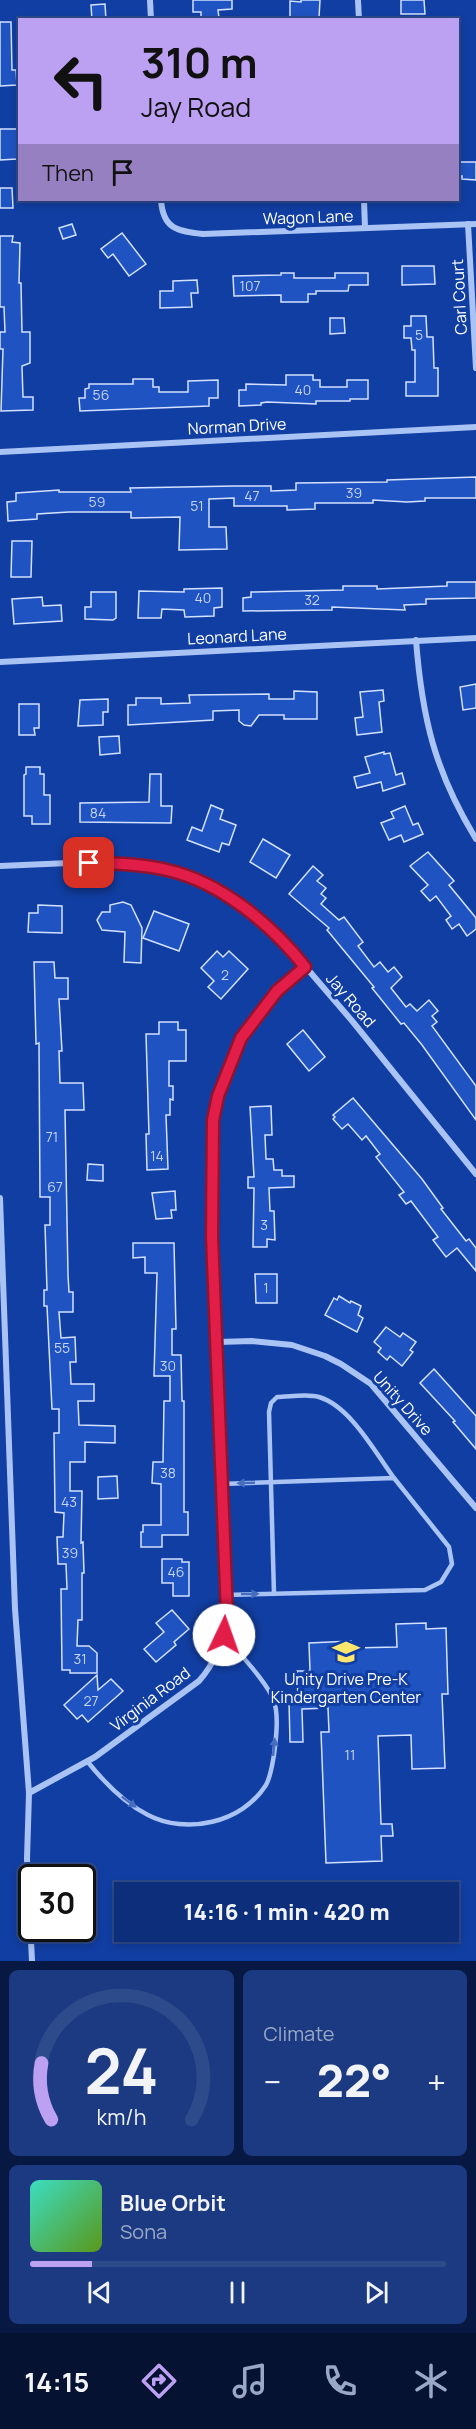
<!DOCTYPE html>
<html lang="en">
<head>
<meta charset="utf-8">
<style>
  :root { --surface:#0d2e7a; --page:#1b3a81; --text:#f1f3f6; --muted:#9aa8c7; --line:#2d4a8b; --accent:#bca0f2 }
  body { margin:0; font-family:Manrope,sans-serif; background:var(--page); color:var(--text); height:100vh; display:flex; flex-direction:column; font-size:22px; white-space:nowrap }
  * { box-sizing:border-box; margin:0 }
  p { font-size:20px; color:var(--muted) }
  .icon { flex:none; width:33px; height:33px; fill:none; stroke:currentColor; stroke-width:2; stroke-linecap:round; stroke-linejoin:round }
  .map { position:relative; height:1961px; overflow:hidden }
  .sheet { display:flex; flex-direction:column; gap:9px; padding:9px; background:#071943; flex:1 }
  .sheet>* { flex:none }
  .banner { position:absolute; left:18px; top:18px; width:441px; height:183px; border-radius:0px; box-shadow:0 3px 9px #0003,0 0 0 2px var(--line); background:#bca0f2; color:#111; overflow:hidden }
  .speed { position:absolute; left:18px; top:1864px; display:flex; gap:12px; font-size:30px; font-weight:700; text-align:center }
  .speed>* { display:grid; place-content:center; width:78px; height:78px; border-radius:50%; background:var(--surface); box-shadow:0 3px 9px #0003,0 0 0 2px var(--line); line-height:1 }
  .speed .limit { border:3px solid #111; border-radius:9px; background:#fff; color:#111 }
  .pin { position:absolute; display:grid; place-items:center; width:51px; height:51px; color:#fff; margin:-26px; border-radius:12px; box-shadow:0 3px 9px #0006 }
  .me { position:absolute; width:66px; margin:-33px; rotate:3deg; stroke-linejoin:round; filter:drop-shadow(0 0 4px #0008) }
  .turn { display:flex; align-items:center; gap:21px; height:126px; padding:0 24px; font-size:27px }
  .turn .icon { width:78px; height:78px; stroke-width:2.5 }
  .turn b { display:block; font-size:42px; line-height:51px }
  .then { display:flex; align-items:center; height:57px; padding:0 24px; background:#0003; gap:12px; font-size:22px }
  .big { font-size:45px; font-weight:800; line-height:1.1 }
  .sheet .widget { flex:1; display:flex; flex-direction:column; justify-content:center; gap:9px; min-width:0; padding:0 21px; border-radius:9px; background:var(--page) }
  .sheet .dial { align-items:center; gap:0 }
  .dial svg { height:156px; overflow:visible; fill:none; stroke:var(--line); stroke-width:7; stroke-linecap:round; text-anchor:middle }
  .dial text { fill:var(--text); stroke:none }
  .song { display:flex; align-items:center; gap:18px }
  .cover { width:72px; height:72px; border-radius:9px; background:linear-gradient(135deg,hsl(170 70% 55%),hsl(90 70% 35%)) }
  .played { height:6px; border-radius:3px; background:linear-gradient(90deg,var(--accent) 15%,var(--line) 15%) }
  .keys { display:flex; justify-content:space-around; direction:ltr }
  .heat { display:flex; justify-content:space-between; align-items:center; font-size:33px; direction:ltr }
  .sheet .tiles { flex:1; display:grid; gap:9px; grid-template-columns:1fr 1fr }
  .widget:last-child { grid-column:span 2 }
  .trip { position:absolute; left:114px; top:1882px; width:345px; height:60px; border-radius:0px; background:var(--surface); box-shadow:0 3px 9px #0003,0 0 0 2px var(--line); font-weight:800; line-height:60px; text-align:center }
  .tabs { display:flex; height:96px; justify-content:space-around; align-items:center; background:#051231; color:var(--muted) }
  .tabs .icon { width:42px; height:42px }
  .tabs .selected { color:var(--accent) }
  .tabs b { font-size:27px; color:var(--text) }
  .map>svg:first-child { display:block }
  .building { fill:#1f53c1; stroke:#d3e1fe; stroke-width:1.5 }
  .lines { fill:none; stroke-linecap:round; stroke-linejoin:round }
  .lane { stroke:#aac3f5; stroke-width:4.5 }
  .street { stroke:#aac3f5; stroke-width:6 }
  .oneway { fill:#476dbf }
  .route-casing { stroke:#92132f; stroke-width:15 }
  .route { stroke:#e11d48; stroke-width:10 }
  .labels { text-anchor:middle; stroke-width:6; stroke-linejoin:round; paint-order:stroke }
  .number-label { font-size:14px; fill:#c7d4f0 }
  .street-label { font-size:16px; fill:#fff; stroke:#113ea2 }
  .poi-label { font-size:16px; fill:#fff; stroke:#113ea2 }
</style>
</head>
<body>
<div class="map">
<svg width="476" height="1961" viewBox="0 0 476 1961">
  <rect width="100%" height="100%" fill="#113ea2"/>
  <g class="building">
    <polygon points="193,0 232,0 232,9 218,10 219,18 201,20 201,12 193,12"/>
    <polygon points="301,0 320,0 319,18 290,18 290,1 301,2"/>
    <polygon points="401,0 424,0 425,14 401,14"/>
    <polygon points="105,4 106,20 92,20 91,5"/>
    <polygon points="0,22 11,22 12,70 16,70 17,85 0,86"/>
    <polygon points="0,129 17,129 17,159 0,160"/>
    <polygon points="458,162 476,162 476,180 462,179 462,176 458,176"/>
    <polygon points="0,188 12,188 13,208 0,208"/>
    <polygon points="72,224 76,235 63,239 59,228"/>
    <polygon points="122,233 146,264 129,276 113,254 108,258 101,249"/>
    <polygon points="0,236 13,236 12,242 20,243 19,283 21,283 22,332 30,332 30,363 22,366 23,397 33,397 33,410 1,411 3,349 0,349 0,332 5,332 4,307 0,307"/>
    <polygon points="402,266 434,266 435,284 402,285"/>
    <polygon points="281,273 294,273 294,278 335,278 335,273 368,273 368,285 349,285 348,291 316,291 316,294 308,294 308,302 281,302 281,295 234,296 233,276 281,275"/>
    <polygon points="197,280 198,293 191,293 192,307 160,308 160,291 173,291 173,281"/>
    <polygon points="411,316 426,316 427,337 433,337 434,368 438,368 438,396 406,396 406,382 415,382 415,350 412,350 411,338 404,338 404,326 411,326"/>
    <polygon points="330,318 344,318 345,333 330,334"/>
    <polygon points="286,375 313,375 313,380 320,380 320,387 347,387 347,380 368,380 368,399 350,399 350,401 316,401 316,404 267,402 261,403 261,405 239,406 239,390 246,390 246,384 286,385"/>
    <polygon points="133,379 153,379 153,387 159,387 159,392 188,392 188,381 218,380 218,398 209,398 209,406 80,411 79,398 85,398 85,389 89,388 89,384 133,384"/>
    <polygon points="476,477 476,498 425,498 425,501 407,502 373,500 373,503 315,503 315,509 287,510 287,506 234,506 234,498 209,499 209,527 226,527 227,549 179,550 180,517 131,518 131,512 69,512 37,514 37,519 8,521 7,502 16,501 16,493 59,490 59,492 131,492 130,488 234,486 271,486 271,491 296,490 296,483 387,482 387,480"/>
    <polygon points="12,541 32,541 31,577 11,577"/>
    <polygon points="447,582 476,582 476,598 426,599 426,604 404,605 405,610 332,607 332,610 243,611 243,598 251,597 251,592 343,590 343,586 377,586 377,589 447,586"/>
    <polygon points="222,588 222,607 214,608 214,616 185,617 184,610 162,609 161,618 138,618 139,591 184,592 184,589"/>
    <polygon points="91,592 116,592 116,618 113,620 85,619 85,607 91,607"/>
    <polygon points="42,597 43,606 61,605 62,621 14,624 12,599"/>
    <polygon points="476,684 476,708 463,710 460,687"/>
    <polygon points="383,690 384,701 379,702 382,732 357,735 355,718 363,717 360,692"/>
    <polygon points="294,691 317,692 317,719 284,719 284,715 259,715 251,726 244,725 239,721 239,710 213,711 213,720 128,725 128,705 136,705 136,698 161,698 161,704 190,703 189,695 269,694 269,699 294,699"/>
    <polygon points="108,699 108,712 103,712 103,725 78,726 80,700"/>
    <polygon points="19,704 39,704 39,728 34,728 35,735 19,735"/>
    <polygon points="119,736 120,753 100,755 99,737"/>
    <polygon points="384,752 384,754 390,753 396,775 402,773 405,784 383,791 381,782 357,788 354,777 370,773 365,757"/>
    <polygon points="26,767 40,767 40,774 44,774 44,795 50,795 50,824 32,824 32,816 24,816 24,775 26,774"/>
    <polygon points="150,774 161,774 161,806 172,806 171,823 80,822 80,803 149,802"/>
    <polygon points="211,805 223,810 220,819 236,825 229,845 222,843 219,852 187,840 192,827 202,831"/>
    <polygon points="405,806 413,825 418,823 423,834 404,842 401,835 389,840 381,823 394,818 391,812"/>
    <polygon points="263,839 290,855 276,878 250,862"/>
    <polygon points="428,852 454,881 449,885 476,918 476,929 467,936 459,924 452,929 446,920 451,916 436,896 430,901 421,891 428,885 410,866"/>
    <polygon points="313,866 323,875 317,881 326,888 321,894 326,898 321,904 339,920 344,917 363,942 358,946 374,967 380,962 388,972 394,967 402,977 391,988 406,1007 410,1004 417,1011 429,1000 438,1011 432,1016 437,1022 432,1026 476,1086 476,1120 422,1045 404,1023 401,1024 372,988 374,987 327,930 329,928 289,894"/>
    <polygon points="123,902 131,905 142,928 141,963 124,962 125,932 102,930 97,920 102,912 110,912 110,905"/>
    <polygon points="38,905 62,906 62,933 28,932 29,913 38,913"/>
    <polygon points="154,911 189,924 179,951 143,938"/>
    <polygon points="217,951 223,957 229,951 248,969 221,999 208,987 214,981 201,968"/>
    <polygon points="34,962 54,962 55,978 68,978 68,999 59,999 62,1051 59,1051 60,1083 83,1083 84,1110 65,1110 68,1275 69,1292 73,1292 73,1312 59,1312 61,1338 75,1337 76,1362 70,1362 71,1384 94,1384 94,1401 78,1401 79,1425 115,1426 115,1443 85,1442 85,1462 70,1462 70,1491 82,1491 81,1543 83,1542 84,1573 82,1573 82,1620 78,1620 77,1646 89,1646 97,1653 97,1673 70,1673 70,1670 62,1670 61,1589 67,1589 66,1564 58,1564 57,1537 63,1537 64,1513 55,1512 54,1433 59,1433 59,1409 52,1409 47,1306 44,1306 44,1290 47,1290 45,1225 50,1225 50,1197 40,1197 39,1043 36,1044"/>
    <polygon points="159,1022 178,1022 178,1030 186,1030 186,1061 169,1061 169,1086 173,1086 173,1100 170,1099 170,1115 166,1115 168,1169 147,1170 146,1134 149,1134 146,1034 159,1034"/>
    <polygon points="303,1030 325,1057 309,1071 287,1044"/>
    <polygon points="353,1098 422,1179 443,1208 441,1209 466,1241 469,1239 476,1248 476,1271 457,1248 446,1257 433,1240 438,1237 411,1201 406,1204 399,1195 404,1192 376,1157 380,1154 366,1136 362,1140 348,1124 342,1129 333,1119 335,1117 333,1115"/>
    <polygon points="271,1106 272,1135 265,1135 266,1159 273,1159 274,1170 282,1170 282,1176 294,1176 294,1187 269,1188 270,1211 274,1211 275,1240 267,1239 267,1247 253,1247 254,1188 248,1188 248,1177 254,1177 250,1107"/>
    <polygon points="88,1164 103,1165 103,1181 87,1180"/>
    <polygon points="175,1191 176,1210 171,1210 172,1218 156,1219 152,1193"/>
    <polygon points="133,1243 174,1243 176,1329 172,1329 172,1355 181,1355 182,1401 184,1401 184,1512 188,1512 188,1535 162,1535 162,1547 141,1547 141,1532 143,1532 143,1525 161,1525 161,1484 152,1483 153,1462 163,1462 164,1401 170,1401 170,1376 154,1376 157,1273 145,1273 145,1257 133,1258"/>
    <polygon points="255,1274 277,1274 277,1303 256,1303"/>
    <polygon points="339,1296 350,1303 351,1301 361,1306 358,1315 363,1318 357,1332 325,1315 334,1298 337,1300"/>
    <polygon points="386,1327 400,1337 403,1333 416,1342 410,1350 413,1352 402,1366 390,1356 387,1360 378,1352 381,1348 374,1342"/>
    <polygon points="434,1369 476,1416 476,1449 453,1422 455,1421 420,1383"/>
    <polygon points="117,1476 118,1498 98,1499 98,1477"/>
    <polygon points="162,1559 182,1559 182,1562 189,1562 189,1596 173,1596 173,1583 162,1583"/>
    <polygon points="172,1610 189,1629 174,1642 176,1645 156,1662 144,1649 164,1632 156,1623"/>
    <polygon points="426,1623 426,1629 446,1628 448,1694 442,1694 445,1768 412,1769 411,1735 378,1736 381,1824 392,1824 393,1836 381,1836 382,1861 326,1863 321,1732 329,1732 328,1708 302,1709 303,1742 290,1742 289,1702 298,1701 297,1671 310,1671 309,1643 351,1641 352,1648 397,1647 396,1624"/>
    <polygon points="97,1675 98,1690 111,1679 123,1691 88,1722 82,1715 77,1719 64,1705"/>
  </g>
  <g class="lines">
    <g class="lane">
      <polyline points="221,1484 394,1478 449,1547 452,1564 441,1582 425,1590 225,1595"/>
      <path d="M274 1594 269 1412 271 1403 277 1397C289 1397 307 1393 319 1397 350 1406 375 1452 394 1478"/>
      <path d="M87 1761C103 1781 124 1803 148 1815 186 1835 242 1823 266 1785 271 1776 272 1765 274 1755 276 1739 279 1716 274 1701 268 1683 237 1651 224 1635"/>
    </g>
    <g class="street">
      <polyline points="150,0 151,20"/>
      <polyline points="358,0 359,20"/>
      <path d="M161 200C163 229 177 231 203 234L476 224"/>
      <polyline points="364,200 365,228"/>
      <polyline points="468,224 476,368"/>
      <polyline points="0,452 476,427"/>
      <path d="M416 640C422 718 435 772 476 839"/>
      <polyline points="0,662 476,638"/>
      <polyline points="0,866 69,863 137,865 170,870 201,882 228,898 274,932 292,951 353,1022 476,1174"/>
      <polyline points="0,1198 15,1609 29,1793 27,1859 32,1961"/>
      <polyline points="218,1342 252,1341 292,1345 325,1356 341,1364 371,1384 476,1508"/>
      <path d="M29 1793 95 1757 199 1681C216 1662 224 1639 227 1614L212 1236 213 1120 218 1096 241 1038 277 991 305 967"/>
    </g>
  </g>
  <defs><path id="oneway-solid" d="M-6-.8H1V-3.2L6.5 0L1 3.2V.8H-6Z" transform="scale(1.5)"/></defs>
  <g class="oneway">
    <use href="#oneway-solid" transform="translate(246 1483) rotate(178)"/>
    <use href="#oneway-solid" transform="translate(250 1594) rotate(-1)"/>
    <use href="#oneway-solid" transform="translate(274 1747) rotate(-84)"/>
    <use href="#oneway-solid" transform="translate(129 1802) rotate(37)"/>
  </g>
  <g class="lines">
    <defs>
      <path id="route" d="M89 863C116 863 142 864 167 870 221 882 272 925 305 967L277 991 241 1038 218 1096 213 1120 212 1236 227 1614 224 1635"/>
    </defs>
    <use href="#route" class="route-casing"/>
    <use href="#route" class="route"/>
  </g>
  <defs>
    <symbol id="school-bare" viewBox="-9 -9 18 18"><path d="M0-5L7-2L0 1L-7-2ZM-4 1L0 2.5L4 1V4Q0 6-4 4Z" fill="#ffe76e" stroke="#113ea2" stroke-width="2.5" paint-order="stroke"/></symbol>
  </defs>
  <g fill-rule="evenodd">
    <use href="#school-bare" x="327" y="1633" width="38" height="38"/>
  </g>
  <g class="labels">
    <g class="number-label">
      <text x="250" y="291">107</text>
      <text x="419" y="340">5</text>
      <text x="303" y="395">40</text>
      <text x="101" y="400">56</text>
      <text x="354" y="498">39</text>
      <text x="252" y="501">47</text>
      <text x="97" y="507">59</text>
      <text x="197" y="511">51</text>
      <text x="203" y="603">40</text>
      <text x="312" y="605">32</text>
      <text x="98" y="818">84</text>
      <text x="225" y="980">2</text>
      <text x="52" y="1142">71</text>
      <text x="157" y="1161">14</text>
      <text x="55" y="1192">67</text>
      <text x="264" y="1230">3</text>
      <text x="266" y="1293">1</text>
      <text x="62" y="1353">55</text>
      <text x="168" y="1371">30</text>
      <text x="168" y="1478">38</text>
      <text x="69" y="1507">43</text>
      <text x="70" y="1558">39</text>
      <text x="176" y="1577">46</text>
      <text x="80" y="1664">31</text>
      <text x="91" y="1706">27</text>
      <text x="350" y="1760">11</text>
    </g>
    <g class="street-label">
      <text transform="translate(308 217) rotate(-2)" y="6">Wagon Lane</text>
      <text transform="translate(459 297) rotate(-93)" y="6">Carl Court</text>
      <text transform="translate(237 426) rotate(-3)" y="6">Norman Drive</text>
      <text transform="translate(237 636) rotate(-3)" y="6">Leonard Lane</text>
      <text transform="translate(351 1000) rotate(49)" y="6">Jay Road</text>
      <text transform="translate(403 1403) rotate(48)" y="6">Unity Drive</text>
      <text transform="translate(150 1699) rotate(-37)" y="6">Virginia Road</text>
    </g>
    <g class="poi-label">
      <text x="346" y="1685">Unity Drive Pre-K<tspan x="346" dy="18">Kindergarten Center</tspan></text>
    </g>
  </g>
</svg>
<div class="speed"><div class="limit">30</div></div>
<div class="pin" style="left:89px;top:863px;background:#d93025"><svg class="icon" aria-label="arrive" viewBox="0 0 24 24"><path d="M6 21V4h12l-3 4 3 4H6"/></svg></div>
<svg class="me" style="left:224px;top:1635px" viewBox="-20 -20 40 40"><circle r="19" fill="#fff"/><path d="M0-13L10 11 0 6-10 11z" fill="#e11d48"/></svg>
<div class="trip">14:16 · 1 min · 420 m</div>
<div class="banner">
<div class="turn"><svg class="icon" aria-label="left" viewBox="0 0 24 24"><path d="M17 20v-9H6M10 6l-5 5 5 5"/></svg><div><b>310 m</b>Jay Road</div></div>
<div class="then">Then<svg class="icon" aria-label="arrive" viewBox="0 0 24 24"><path d="M6 21V4h12l-3 4 3 4H6"/></svg></div>
</div>
</div>
<section class="sheet">
<div class="tiles">
<div class="widget dial"><svg viewBox="0 0 100 80">
<path d="M14 69A42 42 0 1 1 86 69"/>
<path d="M14 69A42 42 0 0 1 9 40" stroke="#bca0f2"/>
<text x="50" y="56" font-size="32" font-weight="700">24</text>
<text x="50" y="72" font-size="11">km/h</text>
</svg></div>
<div class="widget"><p>Climate</p>
<div class="heat"><a>−</a><b class="big">22°</b><a>+</a></div>
</div>
<div class="widget">
<div class="song"><i class="cover"></i><div><b>Blue Orbit</b><p>Sona</p></div></div>
<div class="played"></div>
<div class="keys"><svg class="icon" aria-label="previous" viewBox="0 0 24 24"><path d="M18 5L8 12l10 7zM5 5v14"/></svg><svg class="icon" aria-label="pause" viewBox="0 0 24 24"><path d="M8 5v14M16 5v14"/></svg><svg class="icon" aria-label="next" viewBox="0 0 24 24"><path d="M6 5l10 7-10 7zM19 5v14"/></svg></div>
</div>
</div>
</section>
<nav class="tabs">
<b>14:15</b>
<svg class="icon selected" aria-label="directions" viewBox="0 0 24 24"><path d="M12 3l9 9-9 9-9-9zM9 14v-3h6M13 9l2 2-2 2"/></svg>
<svg class="icon" aria-label="music" viewBox="0 0 24 24"><path d="M9 18V5l10-2v13"/><circle cx="6" cy="18" r="3"/><circle cx="16" cy="16" r="3"/></svg>
<svg class="icon" aria-label="phone" viewBox="0 0 24 24"><path d="M5 4h4l2 5-3 2q2 4 5 5l2-3 5 2v4C11 20 4 13 5 4z"/></svg>
<svg class="icon" aria-label="climate" viewBox="0 0 24 24"><path d="M12 3v18M4 7l16 10M4 17L20 7"/></svg>
</nav>
</body>
</html>
